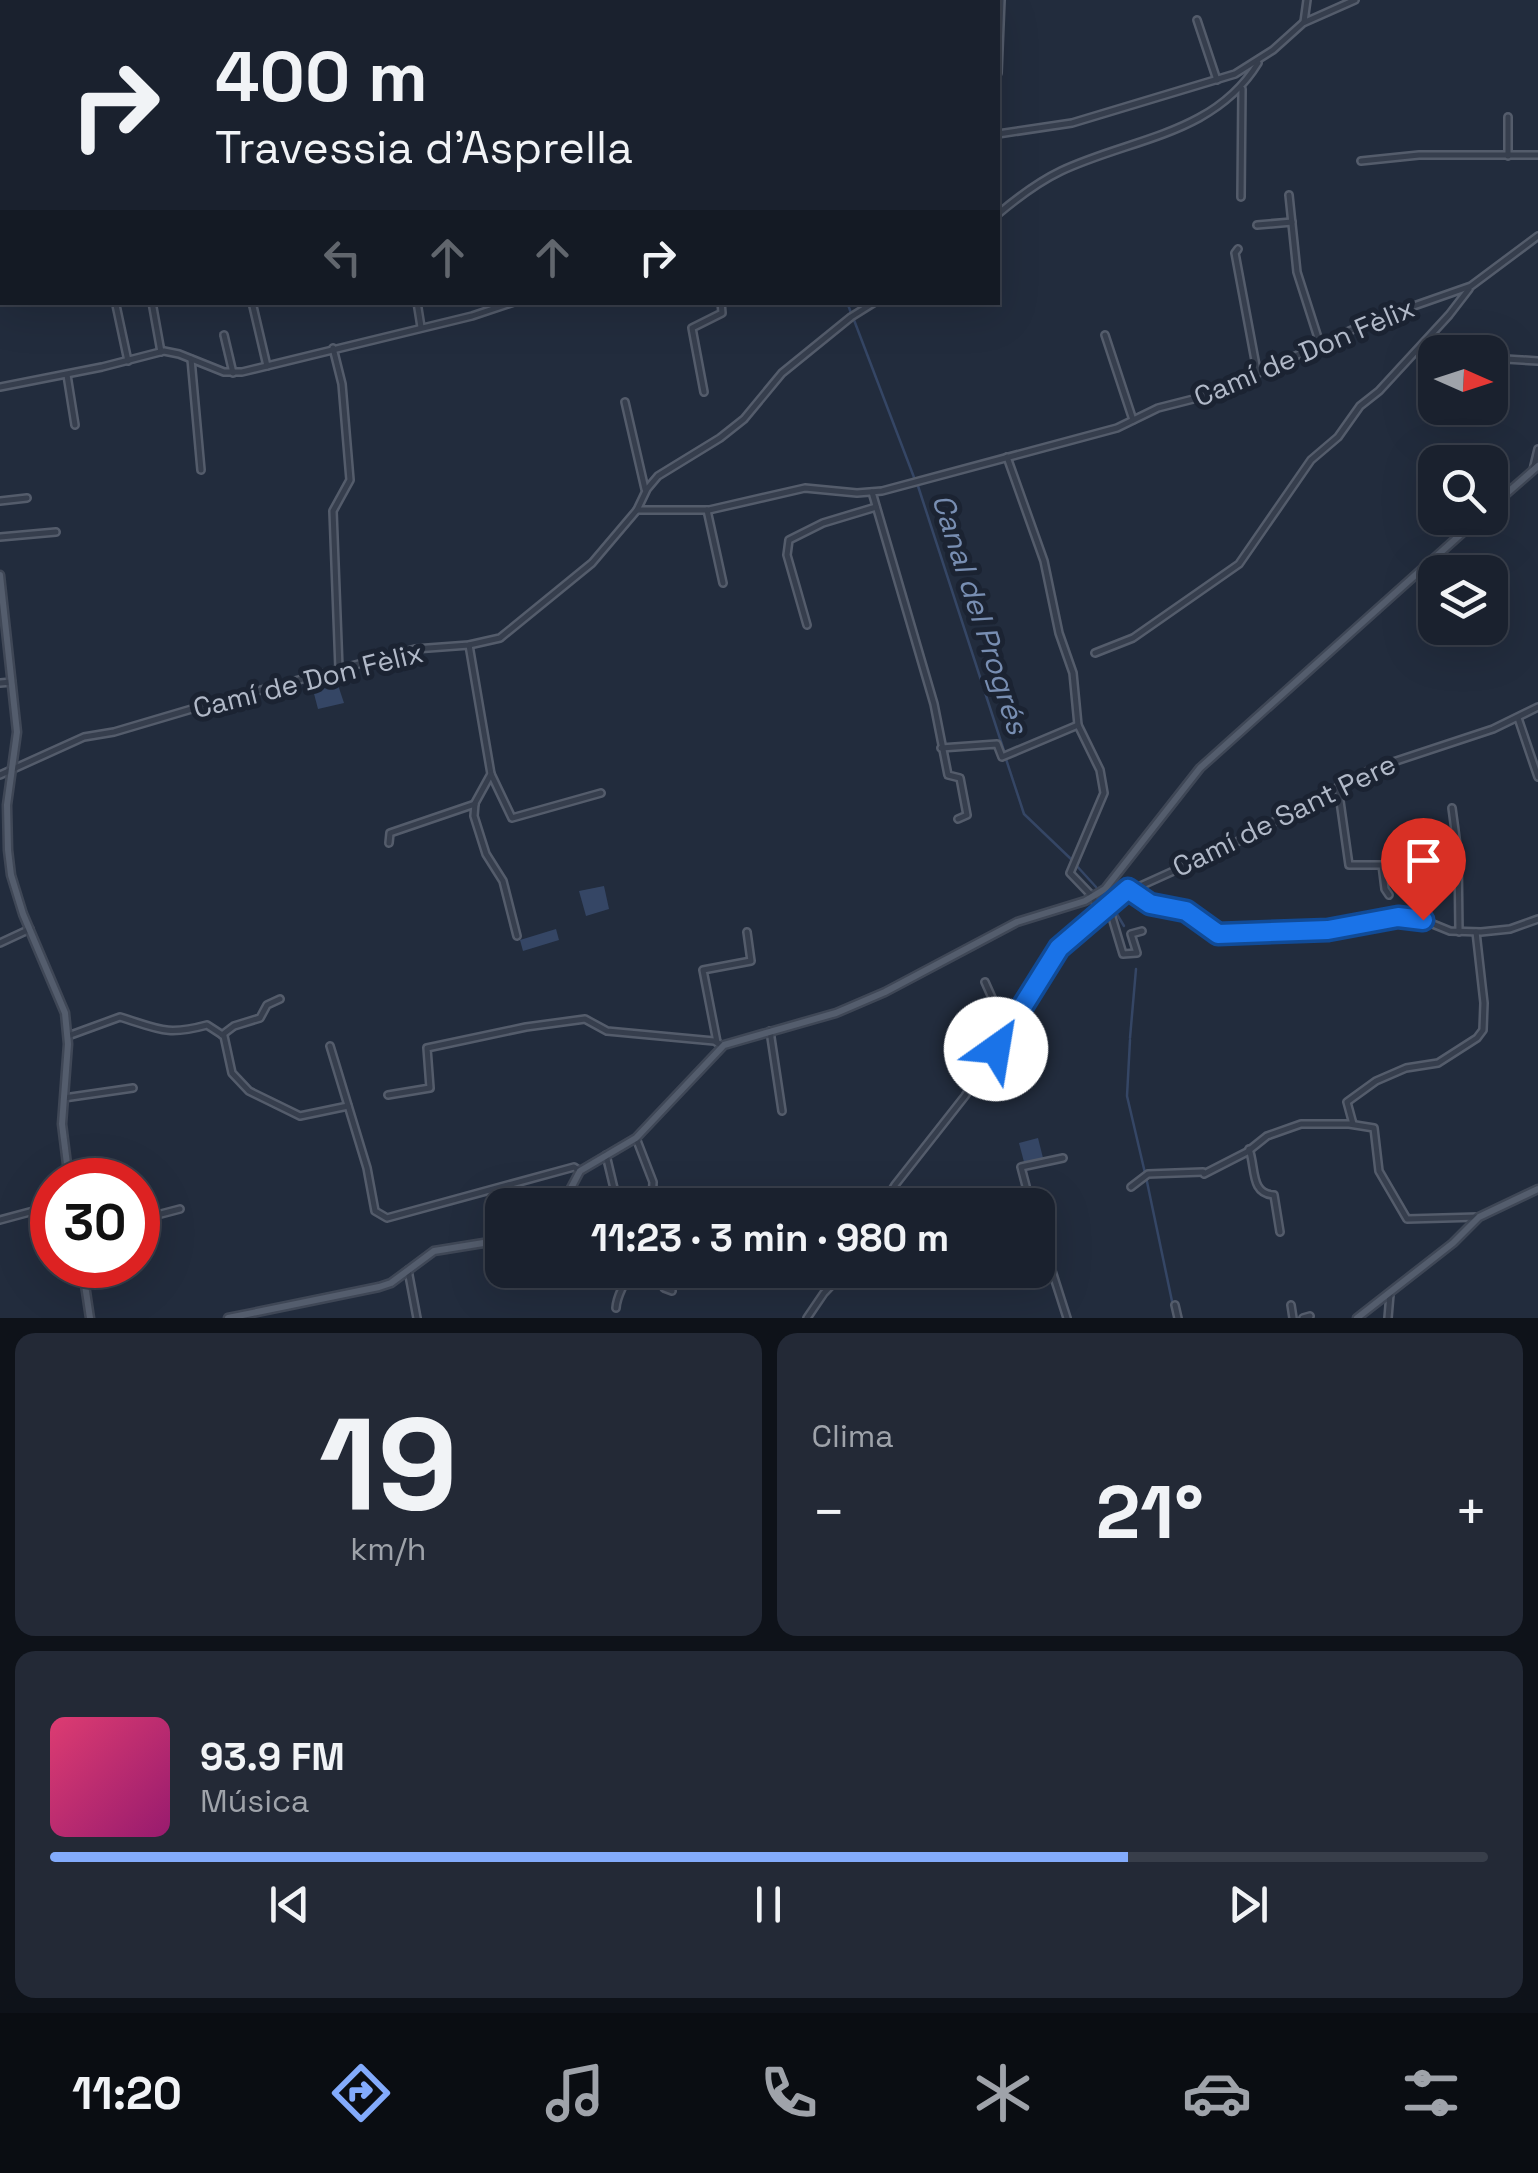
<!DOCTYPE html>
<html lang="es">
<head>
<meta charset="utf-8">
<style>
  :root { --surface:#1a212e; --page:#232936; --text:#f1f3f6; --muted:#9fa3aa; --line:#383e4a; --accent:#83abfc }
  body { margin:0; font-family:"Space Grotesk",sans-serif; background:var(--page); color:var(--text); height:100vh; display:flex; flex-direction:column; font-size:38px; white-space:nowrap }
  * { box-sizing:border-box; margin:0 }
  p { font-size:32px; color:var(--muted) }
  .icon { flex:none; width:55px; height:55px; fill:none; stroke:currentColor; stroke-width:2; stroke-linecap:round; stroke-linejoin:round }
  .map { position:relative; height:1318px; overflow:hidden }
  .side { display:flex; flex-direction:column; gap:15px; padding:15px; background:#0e1219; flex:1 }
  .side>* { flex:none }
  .hud { position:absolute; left:0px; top:0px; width:1000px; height:305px; box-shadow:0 10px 40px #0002,0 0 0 2px var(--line); background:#1a212e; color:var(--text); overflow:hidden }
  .needle { width:65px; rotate:93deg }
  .controls { position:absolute; left:1418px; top:335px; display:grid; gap:20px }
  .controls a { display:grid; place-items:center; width:90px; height:90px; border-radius:20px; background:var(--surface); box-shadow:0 10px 40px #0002,0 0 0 2px var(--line); font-size:50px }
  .speed { position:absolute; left:30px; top:1158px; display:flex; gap:20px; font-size:50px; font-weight:700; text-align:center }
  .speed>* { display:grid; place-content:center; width:130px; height:130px; border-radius:50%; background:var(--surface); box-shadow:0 10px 40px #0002,0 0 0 2px var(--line); line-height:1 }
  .speed .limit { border:15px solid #d22; background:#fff; color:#111 }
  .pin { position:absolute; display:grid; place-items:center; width:85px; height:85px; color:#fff; margin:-102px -42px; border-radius:50% 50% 50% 0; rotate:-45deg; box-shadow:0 0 10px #0007 }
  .pin .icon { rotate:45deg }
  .me { position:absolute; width:110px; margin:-55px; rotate:32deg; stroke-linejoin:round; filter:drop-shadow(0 0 8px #0008) }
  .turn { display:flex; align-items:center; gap:35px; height:210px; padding:0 50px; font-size:45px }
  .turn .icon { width:130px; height:130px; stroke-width:2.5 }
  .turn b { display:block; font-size:70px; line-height:85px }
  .lanes { display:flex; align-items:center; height:95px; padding:0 50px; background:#0003; justify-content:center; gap:50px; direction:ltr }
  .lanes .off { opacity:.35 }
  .big { font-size:75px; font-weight:600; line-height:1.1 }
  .side .widget { flex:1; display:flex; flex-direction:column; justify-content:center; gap:15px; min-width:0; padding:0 35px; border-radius:20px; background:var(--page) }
  .side .dial { align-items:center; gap:0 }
  .dial b { font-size:130px; line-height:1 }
  .song { display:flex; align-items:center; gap:30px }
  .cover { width:120px; height:120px; border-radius:15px; background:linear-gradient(135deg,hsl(340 70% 55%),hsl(320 70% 35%)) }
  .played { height:10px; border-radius:5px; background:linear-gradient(90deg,var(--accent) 75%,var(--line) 75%) }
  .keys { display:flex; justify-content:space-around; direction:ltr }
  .heat { display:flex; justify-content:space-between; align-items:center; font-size:55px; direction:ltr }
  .side .tiles { flex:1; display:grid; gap:15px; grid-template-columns:1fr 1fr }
  .widget:last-child { grid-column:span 2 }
  .trip { position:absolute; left:485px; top:1188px; width:570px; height:100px; border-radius:20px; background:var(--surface); box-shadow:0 10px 40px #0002,0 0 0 2px var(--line); font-weight:600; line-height:100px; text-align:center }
  .dock { display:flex; height:160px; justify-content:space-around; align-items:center; background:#0a0d12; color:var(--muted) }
  .dock .icon { width:70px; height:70px }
  .dock .on { color:var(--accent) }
  .dock b { font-size:45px; color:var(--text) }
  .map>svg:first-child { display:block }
  .water { fill:#354665 }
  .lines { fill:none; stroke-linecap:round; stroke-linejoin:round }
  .stream { stroke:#354665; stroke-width:2.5 }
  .minor-casing { stroke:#545c6b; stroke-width:10 }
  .major-casing { stroke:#3f4756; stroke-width:11 }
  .minor { stroke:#363e4d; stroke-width:5 }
  .major { stroke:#545d6d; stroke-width:6 }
  .route-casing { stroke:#114b97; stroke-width:25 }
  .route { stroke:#1a73e8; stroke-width:18 }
  .labels { text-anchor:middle; stroke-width:10; stroke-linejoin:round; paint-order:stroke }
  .street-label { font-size:28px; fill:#b1b9c8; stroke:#1b2332 }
  .water-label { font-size:30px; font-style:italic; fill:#788eb2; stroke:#1b2332 }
</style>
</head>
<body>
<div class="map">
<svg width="1538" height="1318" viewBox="0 0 1538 1318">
  <rect width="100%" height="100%" fill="#222c3d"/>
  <g class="water">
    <polygon points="336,679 344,703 318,709 312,686"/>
    <polygon points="604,886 609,909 586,916 579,891"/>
    <polygon points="556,929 559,940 523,951 520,940"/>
    <polygon points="1038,1138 1043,1158 1024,1162 1019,1143"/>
  </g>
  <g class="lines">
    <g class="stream">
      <polyline points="750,0 751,2"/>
      <polyline points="847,302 851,313"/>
      <polyline points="854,320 915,480"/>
      <polyline points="918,486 1005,754"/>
      <polyline points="1006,759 1024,814 1071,859"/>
      <polyline points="1075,864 1096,887"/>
      <polyline points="1112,906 1124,926"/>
      <polyline points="1130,1038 1136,969"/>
      <polyline points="1130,1040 1127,1096 1145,1173"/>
      <polyline points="1146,1177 1173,1306"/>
    </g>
    <defs>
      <g id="minor">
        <polyline points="417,0 417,2"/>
        <polyline points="317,2 321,0"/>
        <polyline points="766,2 766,0"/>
        <polyline points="1197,20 1217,80"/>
        <polyline points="1304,22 1307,0"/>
        <polyline points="998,73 1001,0"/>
        <polyline points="1508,117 1508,156"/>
        <polyline points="998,134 1072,123 1235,74 1273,50 1303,23 1355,0"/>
        <polyline points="1361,161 1419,155 1538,155"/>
        <polyline points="0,165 2,163"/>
        <polyline points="1289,195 1297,272 1320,344"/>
        <polyline points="1241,197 1242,89"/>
        <path d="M998 214C1017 198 1038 182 1061 171 1131 138 1214 135 1258 63"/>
        <polyline points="1257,225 1292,222"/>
        <polyline points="1238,249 1235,253 1257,371"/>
        <polyline points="0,295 2,294"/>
        <polyline points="152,302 161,352"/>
        <polyline points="252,302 267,366"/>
        <polyline points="417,302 421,327"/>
        <polyline points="116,305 128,361"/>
        <polyline points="224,335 233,373"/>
        <polyline points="1105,335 1133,420"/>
        <polyline points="333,348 342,384 350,480 333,511 339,669"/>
        <polyline points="1490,358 1538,361"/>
        <polyline points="191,359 201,470"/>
        <polyline points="67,375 75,425"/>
        <polyline points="0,387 102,367 164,351 179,354 224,372 242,372 472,316 514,302"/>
        <polyline points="704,392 692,328 722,313 721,302"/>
        <polyline points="625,402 645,489"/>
        <polyline points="1007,457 1044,561 1059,633 1073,673 1078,725 1100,770 1104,793 1070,873 1093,897 1099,912"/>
        <polyline points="1533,470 1538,449"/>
        <polyline points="872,492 934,704 948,775 960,778 967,815 958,819"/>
        <polyline points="0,501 27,498"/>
        <polyline points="637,510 647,489 658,476 720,438 744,419 782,373 851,317 875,302"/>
        <polyline points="707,510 723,583"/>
        <polyline points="0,537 56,532"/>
        <polyline points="807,625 787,555 789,540 823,523 876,507"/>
        <polyline points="469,645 491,774 475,803 474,816 486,854 503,881 517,936"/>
        <polyline points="1095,653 1133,638 1239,564 1311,460 1338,437 1360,406 1379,391 1449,315 1469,289"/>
        <polyline points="0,683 12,682"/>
        <polyline points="1518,718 1538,777"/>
        <polyline points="941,748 997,744 1002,757 1078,725"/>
        <polyline points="491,774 512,818 601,793"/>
        <polyline points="0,775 84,737 114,732 212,703 415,649 469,645 500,638 592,563 637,510 709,510 805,488 857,493 882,491 1117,428 1158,408 1213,394 1371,321 1471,286 1538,236"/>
        <polyline points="1338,787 1349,865 1382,865 1385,889 1389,895"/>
        <polyline points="1452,808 1458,853 1459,932"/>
        <polyline points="389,843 390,833 475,804"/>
        <polyline points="1128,889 1150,904 1186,911 1208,929 1225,934 1250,930 1328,930 1398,917 1423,920 1450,931 1481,932 1510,929 1538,919"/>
        <polyline points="1108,904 1123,954 1137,953 1131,934 1142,931"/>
        <polyline points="0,943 30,929"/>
        <polyline points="985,982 1002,1020 1010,1027"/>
        <polyline points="770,1031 782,1111"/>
        <polyline points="222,1035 234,1026 260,1018 267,1005 280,999"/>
        <path d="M68 1036 120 1017C159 1029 166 1036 207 1025L224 1036 232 1073 249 1091 300 1116 348 1106"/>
        <polyline points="717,1042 703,970 751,961 747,932"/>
        <polyline points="330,1046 367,1168 375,1211 387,1218 574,1167 580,1171"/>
        <polyline points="388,1095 430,1088 427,1048 526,1027 585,1019 607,1031 714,1041 723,1046"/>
        <polyline points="64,1098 133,1088"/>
        <polyline points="1353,1124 1347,1102 1376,1081 1406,1068 1438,1063 1477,1038 1483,1030 1484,1003 1476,932"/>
        <polyline points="636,1138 653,1182 652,1205"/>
        <path d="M1249 1149C1256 1168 1250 1194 1274 1195L1280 1232"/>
        <polyline points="606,1155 618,1205"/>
        <polyline points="1204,1174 1247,1152 1267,1136 1301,1124 1349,1124 1374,1128 1379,1171 1407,1219 1479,1217"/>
        <polyline points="1131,1187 1148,1174 1203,1172"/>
        <polyline points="883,1205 895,1185 965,1096 1059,949 1116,897 1231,845 1372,769 1493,729 1538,707"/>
        <polyline points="1031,1205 1021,1167 1063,1158"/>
        <polyline points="0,1220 52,1206"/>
        <polyline points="138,1220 180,1209"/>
        <polyline points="1038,1227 1067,1318"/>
        <polyline points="408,1270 417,1318"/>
        <polyline points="661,1270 664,1288 672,1291"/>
        <polyline points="1175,1305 1178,1318"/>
        <polyline points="1291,1305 1293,1318"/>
        <path d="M616 1308C617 1292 627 1285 627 1270"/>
        <polyline points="807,1318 824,1293 846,1270"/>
        <polyline points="1303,1318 1310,1316"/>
        <polyline points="1388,1318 1390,1294"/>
      </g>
      <g id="major">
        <polyline points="1490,508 1538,466"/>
        <polyline points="0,575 17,732 7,805 8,850 11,875 23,914 65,1013 68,1044 62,1124 69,1180"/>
        <polyline points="562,1205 580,1171 636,1138 724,1045 836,1013 885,992 1017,922 1085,901 1105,889 1200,768 1479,518"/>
        <polyline points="82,1265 90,1318"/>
        <polyline points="228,1318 379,1287 391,1283 434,1251 502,1240"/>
        <polyline points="1357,1318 1453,1243 1479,1217 1538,1189"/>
      </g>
    </defs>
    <use href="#minor" class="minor-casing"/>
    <use href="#major" class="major-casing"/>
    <use href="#minor" class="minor"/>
    <use href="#major" class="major"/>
  </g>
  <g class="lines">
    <defs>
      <polyline id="route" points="996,1049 1059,948 1128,889 1150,904 1186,911 1218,934 1328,930 1398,917 1423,920"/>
    </defs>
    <use href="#route" class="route-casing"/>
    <use href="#route" class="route"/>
  </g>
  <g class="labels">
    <g class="street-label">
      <text transform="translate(1304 352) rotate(-23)" y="10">Camí de Don Fèlix</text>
      <text transform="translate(308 680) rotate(-14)" y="10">Camí de Don Fèlix</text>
      <text transform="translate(1284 815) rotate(-26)" y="10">Camí de Sant Pere</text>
    </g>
    <g class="water-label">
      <text transform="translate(980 614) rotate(72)" y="10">Canal del Progrés</text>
    </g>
  </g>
</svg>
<div class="controls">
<a><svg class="needle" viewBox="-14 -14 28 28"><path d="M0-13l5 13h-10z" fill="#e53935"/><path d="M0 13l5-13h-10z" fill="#9fa3aa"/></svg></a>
<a><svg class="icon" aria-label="search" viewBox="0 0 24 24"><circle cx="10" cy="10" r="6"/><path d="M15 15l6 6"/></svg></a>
<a><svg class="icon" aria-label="layers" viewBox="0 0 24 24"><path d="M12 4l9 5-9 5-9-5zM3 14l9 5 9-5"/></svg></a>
</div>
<div class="speed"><div class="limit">30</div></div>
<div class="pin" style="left:1423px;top:920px;background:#d93025"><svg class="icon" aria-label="arrive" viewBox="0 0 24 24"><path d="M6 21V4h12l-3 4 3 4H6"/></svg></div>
<svg class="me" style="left:996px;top:1049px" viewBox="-20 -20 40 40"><circle r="19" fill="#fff"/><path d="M0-13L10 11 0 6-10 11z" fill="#1a73e8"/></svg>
<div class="trip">11:23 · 3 min · 980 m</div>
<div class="hud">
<div class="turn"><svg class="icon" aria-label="right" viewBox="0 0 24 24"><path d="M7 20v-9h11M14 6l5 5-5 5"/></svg><div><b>400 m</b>Travessia d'Asprella</div></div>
<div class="lanes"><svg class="icon off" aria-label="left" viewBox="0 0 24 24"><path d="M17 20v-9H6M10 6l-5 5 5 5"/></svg><svg class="icon off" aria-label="ahead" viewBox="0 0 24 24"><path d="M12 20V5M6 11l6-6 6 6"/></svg><svg class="icon off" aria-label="ahead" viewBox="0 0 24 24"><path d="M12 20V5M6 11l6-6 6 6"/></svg><svg class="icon" aria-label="right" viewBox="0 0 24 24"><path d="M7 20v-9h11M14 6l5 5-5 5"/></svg></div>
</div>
</div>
<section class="side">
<div class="tiles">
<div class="widget dial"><b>19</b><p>km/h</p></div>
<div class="widget"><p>Clima</p>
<div class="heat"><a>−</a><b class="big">21°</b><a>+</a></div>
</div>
<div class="widget">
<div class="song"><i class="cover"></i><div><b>93.9 FM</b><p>Música</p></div></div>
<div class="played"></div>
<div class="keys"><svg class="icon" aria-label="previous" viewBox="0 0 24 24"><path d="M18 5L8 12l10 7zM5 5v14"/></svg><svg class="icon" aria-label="pause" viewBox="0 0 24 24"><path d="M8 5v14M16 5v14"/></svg><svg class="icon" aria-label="next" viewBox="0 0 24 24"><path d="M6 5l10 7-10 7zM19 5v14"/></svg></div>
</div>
</div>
</section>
<nav class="dock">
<b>11:20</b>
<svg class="icon on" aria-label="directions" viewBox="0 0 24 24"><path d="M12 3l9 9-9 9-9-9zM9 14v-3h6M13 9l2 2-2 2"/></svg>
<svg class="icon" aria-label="music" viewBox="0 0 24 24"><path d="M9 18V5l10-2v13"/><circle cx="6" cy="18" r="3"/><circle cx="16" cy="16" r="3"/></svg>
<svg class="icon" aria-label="phone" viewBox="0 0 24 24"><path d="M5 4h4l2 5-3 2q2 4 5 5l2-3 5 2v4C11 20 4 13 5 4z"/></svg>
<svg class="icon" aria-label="climate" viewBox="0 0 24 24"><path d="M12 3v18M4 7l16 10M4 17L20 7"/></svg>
<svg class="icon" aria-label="car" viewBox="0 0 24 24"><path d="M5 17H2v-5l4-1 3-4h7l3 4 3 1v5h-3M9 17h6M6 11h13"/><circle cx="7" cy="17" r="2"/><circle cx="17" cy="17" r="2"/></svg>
<svg class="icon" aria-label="filters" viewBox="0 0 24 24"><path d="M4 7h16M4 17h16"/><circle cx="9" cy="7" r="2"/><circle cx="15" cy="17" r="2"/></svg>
</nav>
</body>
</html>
